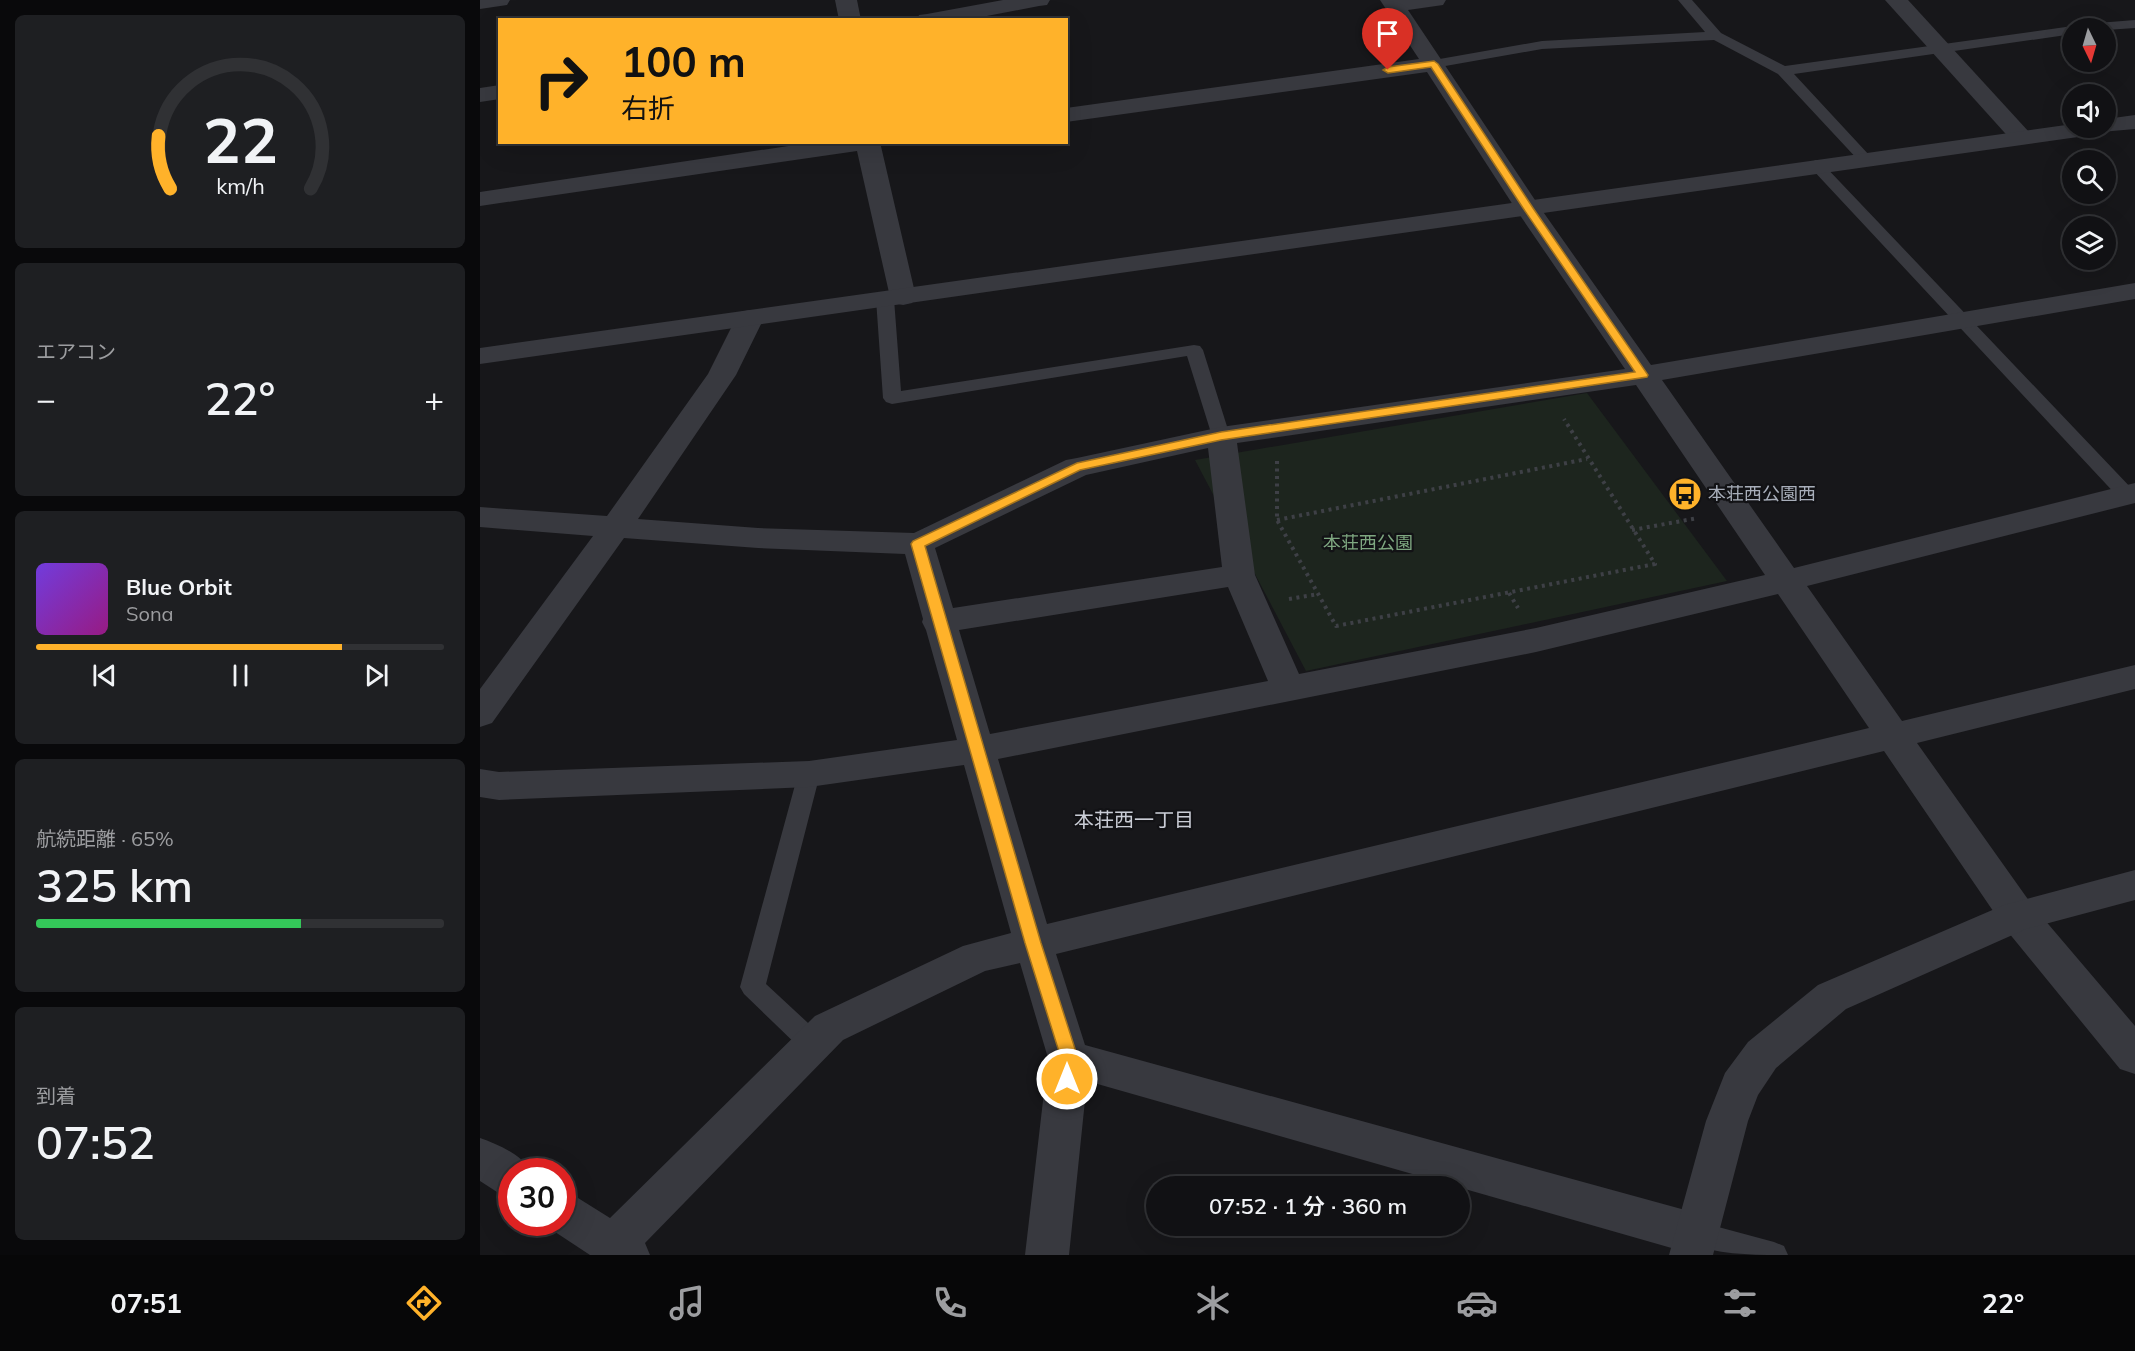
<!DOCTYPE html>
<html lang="ja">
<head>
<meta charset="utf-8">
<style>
  :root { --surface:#111114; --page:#1e1f22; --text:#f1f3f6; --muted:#9c9da0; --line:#303134; --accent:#ffb22a }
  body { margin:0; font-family:Mulish,"Noto Sans JP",sans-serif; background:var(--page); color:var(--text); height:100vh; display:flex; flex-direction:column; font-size:22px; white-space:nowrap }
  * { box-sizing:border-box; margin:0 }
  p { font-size:20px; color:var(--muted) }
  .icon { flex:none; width:33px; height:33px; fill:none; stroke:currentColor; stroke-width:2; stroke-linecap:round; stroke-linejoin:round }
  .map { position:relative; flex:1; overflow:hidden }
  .panel { display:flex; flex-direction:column; gap:15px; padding:15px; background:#09090b; width:480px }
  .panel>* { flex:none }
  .guide { position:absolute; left:18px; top:18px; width:570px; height:126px; border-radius:0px; box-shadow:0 6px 24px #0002,0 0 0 2px var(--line); background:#ffb22a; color:#111; overflow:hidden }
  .needle { width:39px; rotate:175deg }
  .fabs { position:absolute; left:1582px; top:18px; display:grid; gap:12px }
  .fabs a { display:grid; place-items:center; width:54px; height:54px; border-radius:50%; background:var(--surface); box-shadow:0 6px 24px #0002,0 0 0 2px var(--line); font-size:30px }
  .speed { position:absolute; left:18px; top:1158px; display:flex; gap:12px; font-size:30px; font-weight:700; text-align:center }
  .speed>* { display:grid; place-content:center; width:78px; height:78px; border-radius:50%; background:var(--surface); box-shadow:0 6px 24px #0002,0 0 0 2px var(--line); line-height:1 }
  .speed .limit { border:9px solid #d22; background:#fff; color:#111 }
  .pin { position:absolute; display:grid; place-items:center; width:51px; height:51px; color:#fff; margin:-62px -26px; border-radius:50% 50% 50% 0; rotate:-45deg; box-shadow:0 0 6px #0007 }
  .pin .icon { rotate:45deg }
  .me { position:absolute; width:66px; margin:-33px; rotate:0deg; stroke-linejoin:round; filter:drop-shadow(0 0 4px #0008) }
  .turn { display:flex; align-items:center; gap:21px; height:126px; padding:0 24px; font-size:27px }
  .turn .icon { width:78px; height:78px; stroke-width:2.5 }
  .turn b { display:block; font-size:42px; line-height:51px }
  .big { font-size:45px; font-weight:600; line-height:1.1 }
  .panel .widget { flex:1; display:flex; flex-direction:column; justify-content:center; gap:9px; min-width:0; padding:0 21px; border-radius:9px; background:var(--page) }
  .panel .dial { align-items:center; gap:0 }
  .dial svg { height:156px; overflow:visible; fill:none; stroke:var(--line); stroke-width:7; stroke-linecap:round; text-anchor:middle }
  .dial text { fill:var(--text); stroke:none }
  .song { display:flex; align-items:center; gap:18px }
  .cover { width:72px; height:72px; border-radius:9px; background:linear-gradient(135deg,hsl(260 70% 55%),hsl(310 70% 35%)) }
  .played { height:6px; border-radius:3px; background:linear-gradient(90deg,var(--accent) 75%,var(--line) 75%) }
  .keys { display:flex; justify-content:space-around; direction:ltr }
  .heat { display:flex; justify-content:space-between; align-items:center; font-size:33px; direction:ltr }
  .charge { height:9px; border-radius:4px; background:linear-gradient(90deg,#34c759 65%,var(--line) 0) }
  .trip { position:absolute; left:666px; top:1176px; width:324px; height:60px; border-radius:30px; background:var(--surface); box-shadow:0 6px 24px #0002,0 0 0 2px var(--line); font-weight:600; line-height:60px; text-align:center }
  .dock { display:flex; height:96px; justify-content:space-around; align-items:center; background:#070708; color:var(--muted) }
  .dock .icon { width:42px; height:42px }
  .dock .active { color:var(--accent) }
  .dock b { font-size:27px; color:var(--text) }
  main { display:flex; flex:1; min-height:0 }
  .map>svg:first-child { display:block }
  .green { fill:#1d251e }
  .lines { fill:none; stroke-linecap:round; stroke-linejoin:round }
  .path { stroke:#3e4046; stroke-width:4; stroke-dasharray:3 4.5; stroke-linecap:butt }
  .service { fill:#38393f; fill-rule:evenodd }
  .minor { fill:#38393f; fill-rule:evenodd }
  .tertiary { fill:#38393f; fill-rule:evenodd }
  .route { fill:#ffb22a; stroke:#a6741b; stroke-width:1.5 }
  .labels { text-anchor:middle; stroke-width:4.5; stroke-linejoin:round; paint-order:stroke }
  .poi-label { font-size:18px; fill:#a8aeba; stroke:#121215; text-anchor:start }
  .park-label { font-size:18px; fill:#7ea780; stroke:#121215 }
  .neighbourhood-label { font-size:20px; fill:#cacdd6; stroke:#121215 }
</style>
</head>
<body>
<main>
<section class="panel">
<div class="widget dial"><svg viewBox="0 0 100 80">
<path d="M14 69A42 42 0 1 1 86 69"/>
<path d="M14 69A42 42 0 0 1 8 42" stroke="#ffb22a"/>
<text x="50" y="56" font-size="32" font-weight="700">22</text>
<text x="50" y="72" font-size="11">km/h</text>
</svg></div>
<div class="widget"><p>エアコン</p>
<div class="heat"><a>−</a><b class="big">22°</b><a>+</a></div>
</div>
<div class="widget">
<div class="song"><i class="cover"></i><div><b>Blue Orbit</b><p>Sona</p></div></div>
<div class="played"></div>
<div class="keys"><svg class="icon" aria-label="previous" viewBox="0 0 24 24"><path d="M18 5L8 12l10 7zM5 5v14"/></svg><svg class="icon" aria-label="pause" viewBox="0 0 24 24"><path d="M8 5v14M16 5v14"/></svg><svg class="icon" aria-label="next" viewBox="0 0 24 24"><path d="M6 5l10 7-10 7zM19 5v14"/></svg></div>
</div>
<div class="widget"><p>航続距離 · 65%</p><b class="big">325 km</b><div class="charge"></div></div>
<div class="widget"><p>到着</p><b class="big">07:52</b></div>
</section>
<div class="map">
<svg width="1655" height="1255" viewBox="0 0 1655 1255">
  <rect width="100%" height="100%" fill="#17171a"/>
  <polygon class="green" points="1107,393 1247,581 826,671 715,460"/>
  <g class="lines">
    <g class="path">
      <polyline points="797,461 797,520 856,626 1175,564 1084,419"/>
      <polyline points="797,520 1107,459"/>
      <polyline points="1152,530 1218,518"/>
      <polyline points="1029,593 1038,608"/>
      <polyline points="809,599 838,594"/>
    </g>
    <g class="service">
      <polygon points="1198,0 1212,0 1241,33 1305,66 1593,26 1598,28 1605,24 1655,20 1655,28 1626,30 1626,28 1593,28 1593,34 1314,74 1390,156 1393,159 1385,164 1380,162 1298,74 1234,40 1062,49 954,68 947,64 954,60 1062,41 1225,32"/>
      <polygon points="1336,160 1341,162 1654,491 1654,499 1647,501 1640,499 1331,168 1328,165 1331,162"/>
      <polygon points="405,294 411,295 414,299 421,391 714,345 720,346 723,350 750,436 748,440 734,440 732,436 707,356 412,404 406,402 403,398 396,299 399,295"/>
      <polygon points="329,765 337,768 340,774 286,984 341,1035 345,1043 341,1051 332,1054 323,1051 264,994 260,987 318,774 321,768"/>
      <path d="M1216 1221 1294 1242 1304 1246 1308 1255C1271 1255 1241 1255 1206 1243L1202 1234 1206 1225Z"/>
    </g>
    <g class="minor">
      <polygon points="0,0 30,0 27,5 0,9"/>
      <polygon points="355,0 377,0 381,20 359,20"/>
      <polygon points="523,0 570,0 567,5 559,6 486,20 437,20 439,15 447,14"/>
      <path d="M900 0H966L963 5 928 10 1059 206 1171 365 1655 283V299L1182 380 1314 568 1655 483V503L1327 586 1422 721 1655 665V689L1437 743 1552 905 1655 1026V1074L1640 1069 1524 927 1404 751 576 954 605 1045 1216 1213 1232 1219 1238 1234 1232 1249 1216 1255 607 1081 589 1255H545L568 1058 540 963 505 971 363 1040 165 1243 170 1255H110L66 1226 65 1222H82V1192L98 1198 130 1218 335 1016 483 946 531 933 484 765 329 787 19 800 0 797V769L19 772 329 761 477 740 446 630 442 622 443 619 425 554 278 548 144 538 12 723 0 727V689L113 536 0 527V507L127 516 228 374 256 318 260 312 270 310 280 312 284 318 256 375 158 519 278 528 434 533 586 460 597 458 741 427 1145 369 1035 208 947 72 586 122V108L939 59ZM1156 385 1285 575 1056 628 819 674 775 575 757 443ZM728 448 742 567 473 608 455 548 606 475ZM748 587 788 681 510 734 479 630ZM1298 594 1389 728 567 924 518 759 1056 652Z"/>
      <polygon points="1405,0 1428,0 1549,132 1553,137 1549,142 1541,144 1533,142"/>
      <polygon points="20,85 20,99 0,102 0,88"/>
      <polygon points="335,142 400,142 436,297 432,303 423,305 414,303 410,297 377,151 0,206 0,192"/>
      <path d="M0 1138C17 1144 43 1155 51 1172H32V1198L17 1192 0 1181Z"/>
    </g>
    <g class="tertiary">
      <polygon points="1655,115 1655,129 1621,132 1612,135 0,364 0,348 1593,124 1593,128 1626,128 1626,119"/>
      <polygon points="1655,870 1655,900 1546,929 1366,1009 1296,1068 1278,1095 1268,1121 1233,1255 1189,1255 1226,1121 1245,1073 1268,1042 1338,985 1524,905"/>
    </g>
  </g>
  <polygon class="route" points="954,61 958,64 1053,208 1168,375 1167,377 741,440 600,470 445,546 561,943 598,1058 593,1084 587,1086 581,1084 579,1079 581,1058 545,943 431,544 433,541 597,463 741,432 1155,372 1043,208 951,67 908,73 903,70 908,67"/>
  <defs>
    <symbol id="bus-disc" viewBox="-11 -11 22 22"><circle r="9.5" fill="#ffb22a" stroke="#121215"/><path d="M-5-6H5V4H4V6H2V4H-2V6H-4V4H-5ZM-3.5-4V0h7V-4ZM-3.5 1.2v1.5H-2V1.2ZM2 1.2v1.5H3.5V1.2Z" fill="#111"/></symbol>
  </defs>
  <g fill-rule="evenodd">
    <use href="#bus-disc" x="1186" y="475" width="38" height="38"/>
  </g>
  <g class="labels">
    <g class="poi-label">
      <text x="1228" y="500">本荘西公園西</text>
    </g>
    <g class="park-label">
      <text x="888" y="549">本荘西公園</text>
    </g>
    <g class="neighbourhood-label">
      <text x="654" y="827">本荘西一丁目</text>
    </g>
  </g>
</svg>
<div class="fabs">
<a><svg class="needle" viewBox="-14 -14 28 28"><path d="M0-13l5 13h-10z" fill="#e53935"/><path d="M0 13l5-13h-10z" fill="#9c9da0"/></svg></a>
<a><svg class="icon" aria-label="sound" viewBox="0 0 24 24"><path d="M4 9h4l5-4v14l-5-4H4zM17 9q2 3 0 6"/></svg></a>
<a><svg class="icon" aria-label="search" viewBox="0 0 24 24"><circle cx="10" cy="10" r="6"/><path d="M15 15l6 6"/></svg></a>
<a><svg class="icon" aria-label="layers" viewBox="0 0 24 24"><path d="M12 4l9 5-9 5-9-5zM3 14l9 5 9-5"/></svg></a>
</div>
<div class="speed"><div class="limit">30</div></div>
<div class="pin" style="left:908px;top:70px;background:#d93025"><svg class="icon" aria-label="arrive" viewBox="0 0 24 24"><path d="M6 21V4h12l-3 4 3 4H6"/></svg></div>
<svg class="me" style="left:587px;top:1079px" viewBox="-20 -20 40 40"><circle r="17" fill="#ffb22a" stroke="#fff" stroke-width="3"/><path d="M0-11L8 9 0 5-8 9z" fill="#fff"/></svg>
<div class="trip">07:52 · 1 分 · 360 m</div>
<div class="guide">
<div class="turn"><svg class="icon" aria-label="right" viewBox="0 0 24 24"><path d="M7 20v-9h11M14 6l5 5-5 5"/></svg><div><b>100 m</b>右折</div></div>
</div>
</div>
</main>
<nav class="dock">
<b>07:51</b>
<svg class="icon active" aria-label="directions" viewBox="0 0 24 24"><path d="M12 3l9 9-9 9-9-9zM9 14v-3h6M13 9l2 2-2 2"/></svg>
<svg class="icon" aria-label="music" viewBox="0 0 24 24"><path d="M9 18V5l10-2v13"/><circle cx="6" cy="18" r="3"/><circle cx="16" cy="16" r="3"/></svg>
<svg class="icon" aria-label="phone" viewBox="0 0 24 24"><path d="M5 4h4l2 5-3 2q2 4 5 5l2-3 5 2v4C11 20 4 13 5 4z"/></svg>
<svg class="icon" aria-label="climate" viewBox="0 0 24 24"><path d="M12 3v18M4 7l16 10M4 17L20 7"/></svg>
<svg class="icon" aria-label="car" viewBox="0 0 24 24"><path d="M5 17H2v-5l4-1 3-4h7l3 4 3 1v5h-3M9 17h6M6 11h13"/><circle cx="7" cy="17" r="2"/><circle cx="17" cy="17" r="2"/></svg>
<svg class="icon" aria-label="filters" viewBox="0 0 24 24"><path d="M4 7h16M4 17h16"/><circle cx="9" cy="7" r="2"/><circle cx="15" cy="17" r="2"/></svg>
<b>22°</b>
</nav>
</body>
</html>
